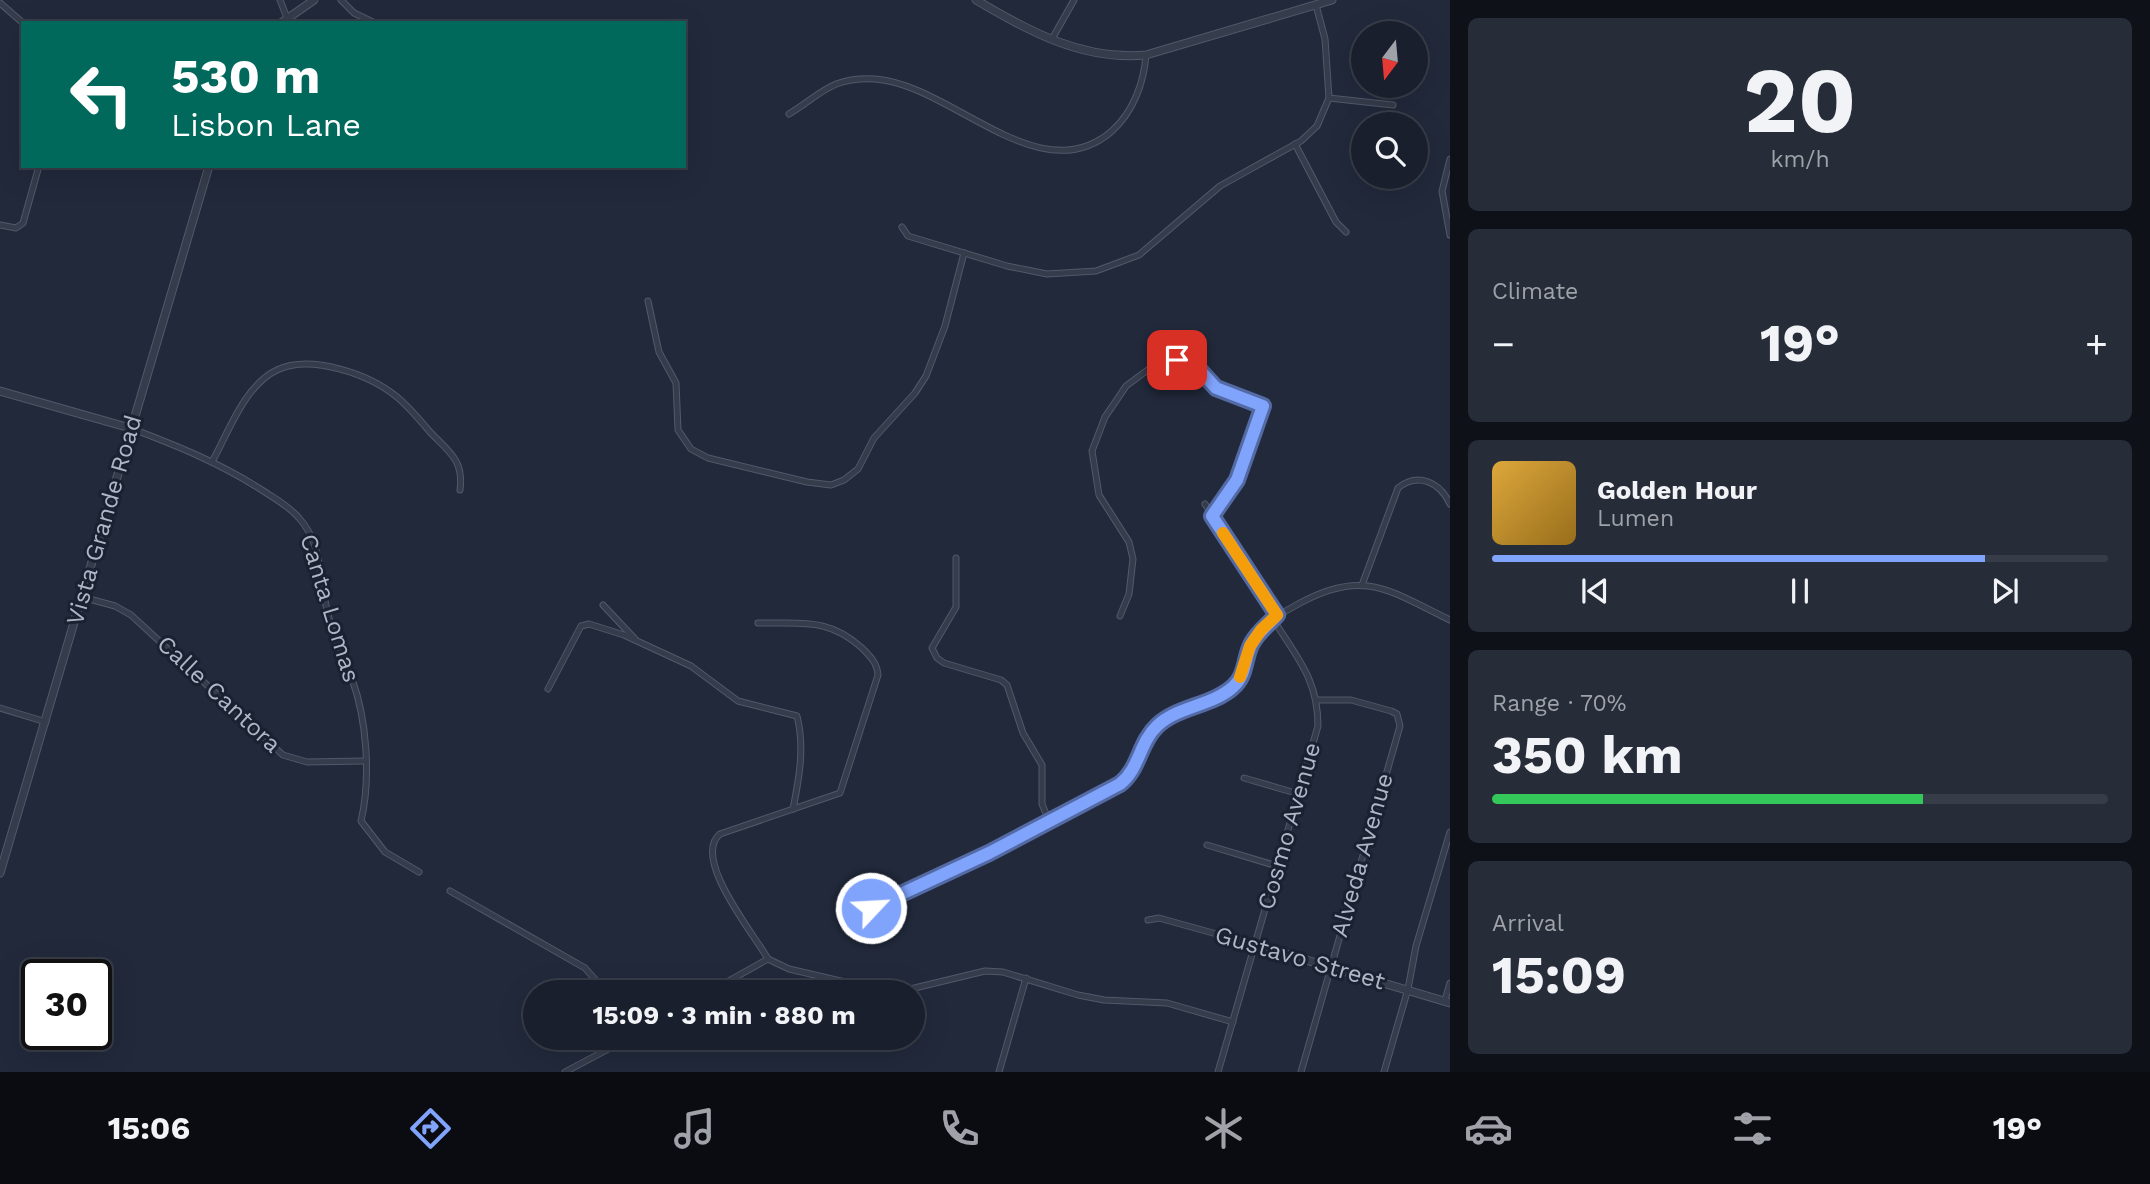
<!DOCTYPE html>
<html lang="en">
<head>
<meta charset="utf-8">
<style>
  :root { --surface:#191f2c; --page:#262c38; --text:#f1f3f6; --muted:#9fa2a9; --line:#373d48; --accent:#80a3fc }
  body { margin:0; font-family:"Work Sans",sans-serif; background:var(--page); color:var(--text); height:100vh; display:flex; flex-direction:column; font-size:26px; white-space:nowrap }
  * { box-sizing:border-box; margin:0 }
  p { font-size:23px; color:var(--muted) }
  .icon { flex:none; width:38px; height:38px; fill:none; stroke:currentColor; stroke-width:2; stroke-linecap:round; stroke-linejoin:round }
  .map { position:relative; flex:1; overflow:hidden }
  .panel { display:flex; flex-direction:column; gap:18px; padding:18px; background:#0e1118; width:700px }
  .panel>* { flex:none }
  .banner { position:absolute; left:21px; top:21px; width:665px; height:147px; border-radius:0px; box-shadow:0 7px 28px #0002,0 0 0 2px var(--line); background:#00695c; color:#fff; overflow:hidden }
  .needle { width:46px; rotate:196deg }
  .buttons { position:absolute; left:1351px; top:21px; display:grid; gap:14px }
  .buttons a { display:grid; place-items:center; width:77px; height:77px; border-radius:50%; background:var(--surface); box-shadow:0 7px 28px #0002,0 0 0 2px var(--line); font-size:35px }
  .speed { position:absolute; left:21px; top:959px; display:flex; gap:14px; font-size:35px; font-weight:700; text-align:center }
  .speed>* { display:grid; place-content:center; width:91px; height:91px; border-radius:50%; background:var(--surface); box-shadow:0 7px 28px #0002,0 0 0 2px var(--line); line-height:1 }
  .speed .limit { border:4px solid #111; border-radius:10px; background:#fff; color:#111 }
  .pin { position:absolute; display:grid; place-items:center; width:60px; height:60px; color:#fff; margin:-30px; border-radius:14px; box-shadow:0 4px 10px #0006 }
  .me { position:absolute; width:77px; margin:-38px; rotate:65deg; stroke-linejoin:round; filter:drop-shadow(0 0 5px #0008) }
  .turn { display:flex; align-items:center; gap:24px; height:147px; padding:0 35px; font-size:32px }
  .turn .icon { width:91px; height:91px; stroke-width:2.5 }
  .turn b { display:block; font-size:49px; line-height:60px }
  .big { font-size:52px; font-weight:700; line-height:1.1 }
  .panel .widget { flex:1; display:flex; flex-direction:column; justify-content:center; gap:10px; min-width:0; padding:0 24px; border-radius:10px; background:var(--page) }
  .panel .dial { align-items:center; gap:0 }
  .dial b { font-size:91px; line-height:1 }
  .song { display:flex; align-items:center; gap:21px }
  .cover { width:84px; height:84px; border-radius:10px; background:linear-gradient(135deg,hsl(40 70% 55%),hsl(40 70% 35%)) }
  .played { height:7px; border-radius:4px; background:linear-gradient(90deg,var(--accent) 80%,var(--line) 80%) }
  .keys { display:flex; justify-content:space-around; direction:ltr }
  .heat { display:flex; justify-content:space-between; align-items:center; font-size:38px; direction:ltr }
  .charge { height:10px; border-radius:5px; background:linear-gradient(90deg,#34c759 70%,var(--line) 0) }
  .trip { position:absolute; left:523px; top:980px; width:402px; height:70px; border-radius:35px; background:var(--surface); box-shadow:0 7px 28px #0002,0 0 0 2px var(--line); font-weight:700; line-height:70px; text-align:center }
  .tab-bar { display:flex; height:112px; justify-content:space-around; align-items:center; background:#0a0c12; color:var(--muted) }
  .tab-bar .icon { width:49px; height:49px }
  .tab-bar .current { color:var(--accent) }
  .tab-bar b { font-size:32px; color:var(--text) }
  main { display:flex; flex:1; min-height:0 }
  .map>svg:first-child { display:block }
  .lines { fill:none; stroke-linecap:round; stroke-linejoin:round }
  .minor-casing { stroke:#525969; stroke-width:7 }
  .tertiary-casing { stroke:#525969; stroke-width:9 }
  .minor { stroke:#353c4b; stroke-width:5 }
  .tertiary { stroke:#353c4b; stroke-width:7 }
  .route-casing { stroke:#536aa4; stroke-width:18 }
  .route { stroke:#80a3fc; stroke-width:12 }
  .slow { stroke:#f59e0b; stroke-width:12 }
  .labels { text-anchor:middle; stroke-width:6; stroke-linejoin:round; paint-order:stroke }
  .street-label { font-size:24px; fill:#afb6c7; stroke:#1a2130 }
</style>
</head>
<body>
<main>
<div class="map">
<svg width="1450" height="1072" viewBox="0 0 1450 1072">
  <rect width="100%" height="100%" fill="#21293b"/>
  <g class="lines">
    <defs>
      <g id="minor">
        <polyline points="280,0 287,18"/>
        <polyline points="341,0 354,13 375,23"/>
        <polyline points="0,3 23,23"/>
        <polyline points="1052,39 1074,0"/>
        <polyline points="1329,98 1393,105"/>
        <path d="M789 114C823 93 831 77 875 79 951 84 1040 194 1112 131 1133 112 1144 83 1146 55"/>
        <polyline points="1295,144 1336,222 1346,232"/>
        <polyline points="1450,159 1442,191 1450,235"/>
        <polyline points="0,225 16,228 23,223 39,166"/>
        <polyline points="902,227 908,236 1007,266 1047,274 1096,271 1139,255 1220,186 1301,141 1317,126 1329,98 1325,39 1316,5"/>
        <polyline points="648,301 659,352 676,383 678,430 691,449 708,458 807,482 831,485 844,480 858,469 874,438 915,393 926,376 945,326 964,253"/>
        <path d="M130 428C178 446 222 464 265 492 277 500 290 507 299 518 323 544 319 581 328 614 333 636 344 657 352 679 367 720 371 779 361 821L385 852 419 872"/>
        <path d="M213 460C229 431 245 385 277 370 311 354 369 374 397 397 409 407 420 420 430 432 449 452 464 460 460 490"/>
        <polyline points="1205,504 1277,615"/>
        <polyline points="956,558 956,607 932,648 937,658 944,663 1001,680 1007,685 1023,733 1042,765 1042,804 1049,821"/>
        <path d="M1362 585 1398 488C1418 472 1440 482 1450 504"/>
        <polyline points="82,597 115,606 131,615 283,755 307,762 364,761"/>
        <polyline points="603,605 635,639"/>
        <polyline points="1120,616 1129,594 1133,559 1129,542 1099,495 1092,451 1105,417 1118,398 1126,386 1153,366 1177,360 1196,366 1216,388 1263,406 1237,480 1212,516"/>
        <path d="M758 623C801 624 828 617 862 648 871 657 877 663 878 675L840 793 720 834C691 858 754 934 768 959"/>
        <path d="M548 689 581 626 589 624 624 635 691 666 738 701 797 716C805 747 799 779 793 809"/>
        <polyline points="0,708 46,722"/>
        <polyline points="1244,778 1299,794"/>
        <polyline points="1207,845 1277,866"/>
        <polyline points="450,891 585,968 606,992"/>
        <path d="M871 908 989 853 1120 784C1140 768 1139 743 1157 726 1178 706 1219 707 1237 684 1249 667 1247 646 1260 630 1271 618 1286 611 1300 603 1364 568 1390 591 1450 620"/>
        <polyline points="1148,920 1159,918 1256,945"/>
        <polyline points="768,959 789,969 888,992"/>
        <polyline points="709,992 768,959"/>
        <polyline points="898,992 985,971 1003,972 1078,995 1104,1000 1167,1003 1233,1022"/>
        <polyline points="1445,1000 1450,983"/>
        <polyline points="565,1072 629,1038"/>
        <polyline points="999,1072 1026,978"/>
        <path d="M1218 1072 1318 726C1318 679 1297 658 1273 619"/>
        <polyline points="1301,1072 1400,726 1397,714 1391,711 1351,700 1318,700"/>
        <polyline points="1384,1072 1408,989 1416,946 1450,832"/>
      </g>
      <g id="tertiary">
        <path d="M976 0C1028 31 1083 61 1146 55L1332 0"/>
        <polyline points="281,23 314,0"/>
        <polyline points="0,391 130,428"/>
        <polyline points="0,873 209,166"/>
        <polyline points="1256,945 1450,1003"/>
      </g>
    </defs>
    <use href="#minor" class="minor-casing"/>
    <use href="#tertiary" class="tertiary-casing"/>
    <use href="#minor" class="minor"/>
    <use href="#tertiary" class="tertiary"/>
  </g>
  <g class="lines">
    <defs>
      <path id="route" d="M871 908 989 853 1120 784C1140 768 1139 743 1157 726 1178 706 1212 706 1233 687 1247 675 1244 657 1252 643 1259 631 1268 625 1277 615L1212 516 1237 480 1263 406 1216 388 1196 366 1177 360"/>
    </defs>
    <use href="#route" class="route-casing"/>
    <use href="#route" class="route"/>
    <polyline class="slow" points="1223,533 1277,615 1261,630 1250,646 1240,677"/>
  </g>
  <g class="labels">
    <g class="street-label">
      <text transform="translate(104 520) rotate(-74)" y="8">Vista Grande Road</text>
      <text transform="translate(330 608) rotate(73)" y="8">Canta Lomas</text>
      <text transform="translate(219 694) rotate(43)" y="8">Calle Cantora</text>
      <text transform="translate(1289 826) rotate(-74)" y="8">Cosmo Avenue</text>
      <text transform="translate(1362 855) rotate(-74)" y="8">Alveda Avenue</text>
      <text transform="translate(1300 958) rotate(16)" y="8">Gustavo Street</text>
    </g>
  </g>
</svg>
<div class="buttons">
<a><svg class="needle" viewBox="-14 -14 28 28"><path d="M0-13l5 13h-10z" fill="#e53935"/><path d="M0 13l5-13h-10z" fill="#9fa2a9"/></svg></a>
<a><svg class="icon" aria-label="search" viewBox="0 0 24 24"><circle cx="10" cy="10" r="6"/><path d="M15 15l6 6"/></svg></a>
</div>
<div class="speed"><div class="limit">30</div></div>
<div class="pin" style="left:1177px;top:360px;background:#d93025"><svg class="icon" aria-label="arrive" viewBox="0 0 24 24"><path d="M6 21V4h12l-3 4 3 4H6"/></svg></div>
<svg class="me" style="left:871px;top:908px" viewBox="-20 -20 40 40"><circle r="17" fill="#80a3fc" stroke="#fff" stroke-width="3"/><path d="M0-11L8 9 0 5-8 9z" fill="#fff"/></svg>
<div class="trip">15:09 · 3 min · 880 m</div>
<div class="banner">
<div class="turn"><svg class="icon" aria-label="left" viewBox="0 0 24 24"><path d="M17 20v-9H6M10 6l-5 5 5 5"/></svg><div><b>530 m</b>Lisbon Lane</div></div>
</div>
</div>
<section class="panel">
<div class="widget dial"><b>20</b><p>km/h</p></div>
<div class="widget"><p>Climate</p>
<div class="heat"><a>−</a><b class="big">19°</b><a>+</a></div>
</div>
<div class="widget">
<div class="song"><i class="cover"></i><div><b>Golden Hour</b><p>Lumen</p></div></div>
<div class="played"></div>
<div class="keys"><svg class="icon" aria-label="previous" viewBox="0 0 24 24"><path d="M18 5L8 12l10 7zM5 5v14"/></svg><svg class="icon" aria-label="pause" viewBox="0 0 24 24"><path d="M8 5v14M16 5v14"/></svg><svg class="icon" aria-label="next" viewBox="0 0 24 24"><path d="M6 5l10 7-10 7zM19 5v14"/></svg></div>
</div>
<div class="widget"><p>Range · 70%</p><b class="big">350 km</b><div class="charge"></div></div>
<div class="widget"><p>Arrival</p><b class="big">15:09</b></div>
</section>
</main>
<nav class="tab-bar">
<b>15:06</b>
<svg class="icon current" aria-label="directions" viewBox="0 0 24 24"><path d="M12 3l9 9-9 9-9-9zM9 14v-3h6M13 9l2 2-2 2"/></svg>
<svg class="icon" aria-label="music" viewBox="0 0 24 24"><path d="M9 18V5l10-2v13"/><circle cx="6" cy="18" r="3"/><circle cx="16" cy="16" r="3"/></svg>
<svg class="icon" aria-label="phone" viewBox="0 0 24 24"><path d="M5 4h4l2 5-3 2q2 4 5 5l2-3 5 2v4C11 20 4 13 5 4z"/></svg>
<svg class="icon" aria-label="climate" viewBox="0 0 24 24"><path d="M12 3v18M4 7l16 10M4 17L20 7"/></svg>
<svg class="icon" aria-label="car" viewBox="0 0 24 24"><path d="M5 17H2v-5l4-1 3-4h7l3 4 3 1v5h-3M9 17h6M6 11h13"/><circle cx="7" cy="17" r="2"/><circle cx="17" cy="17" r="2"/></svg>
<svg class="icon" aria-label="filters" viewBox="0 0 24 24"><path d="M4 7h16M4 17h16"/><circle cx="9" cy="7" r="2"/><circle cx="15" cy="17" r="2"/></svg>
<b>19°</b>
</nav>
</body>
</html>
